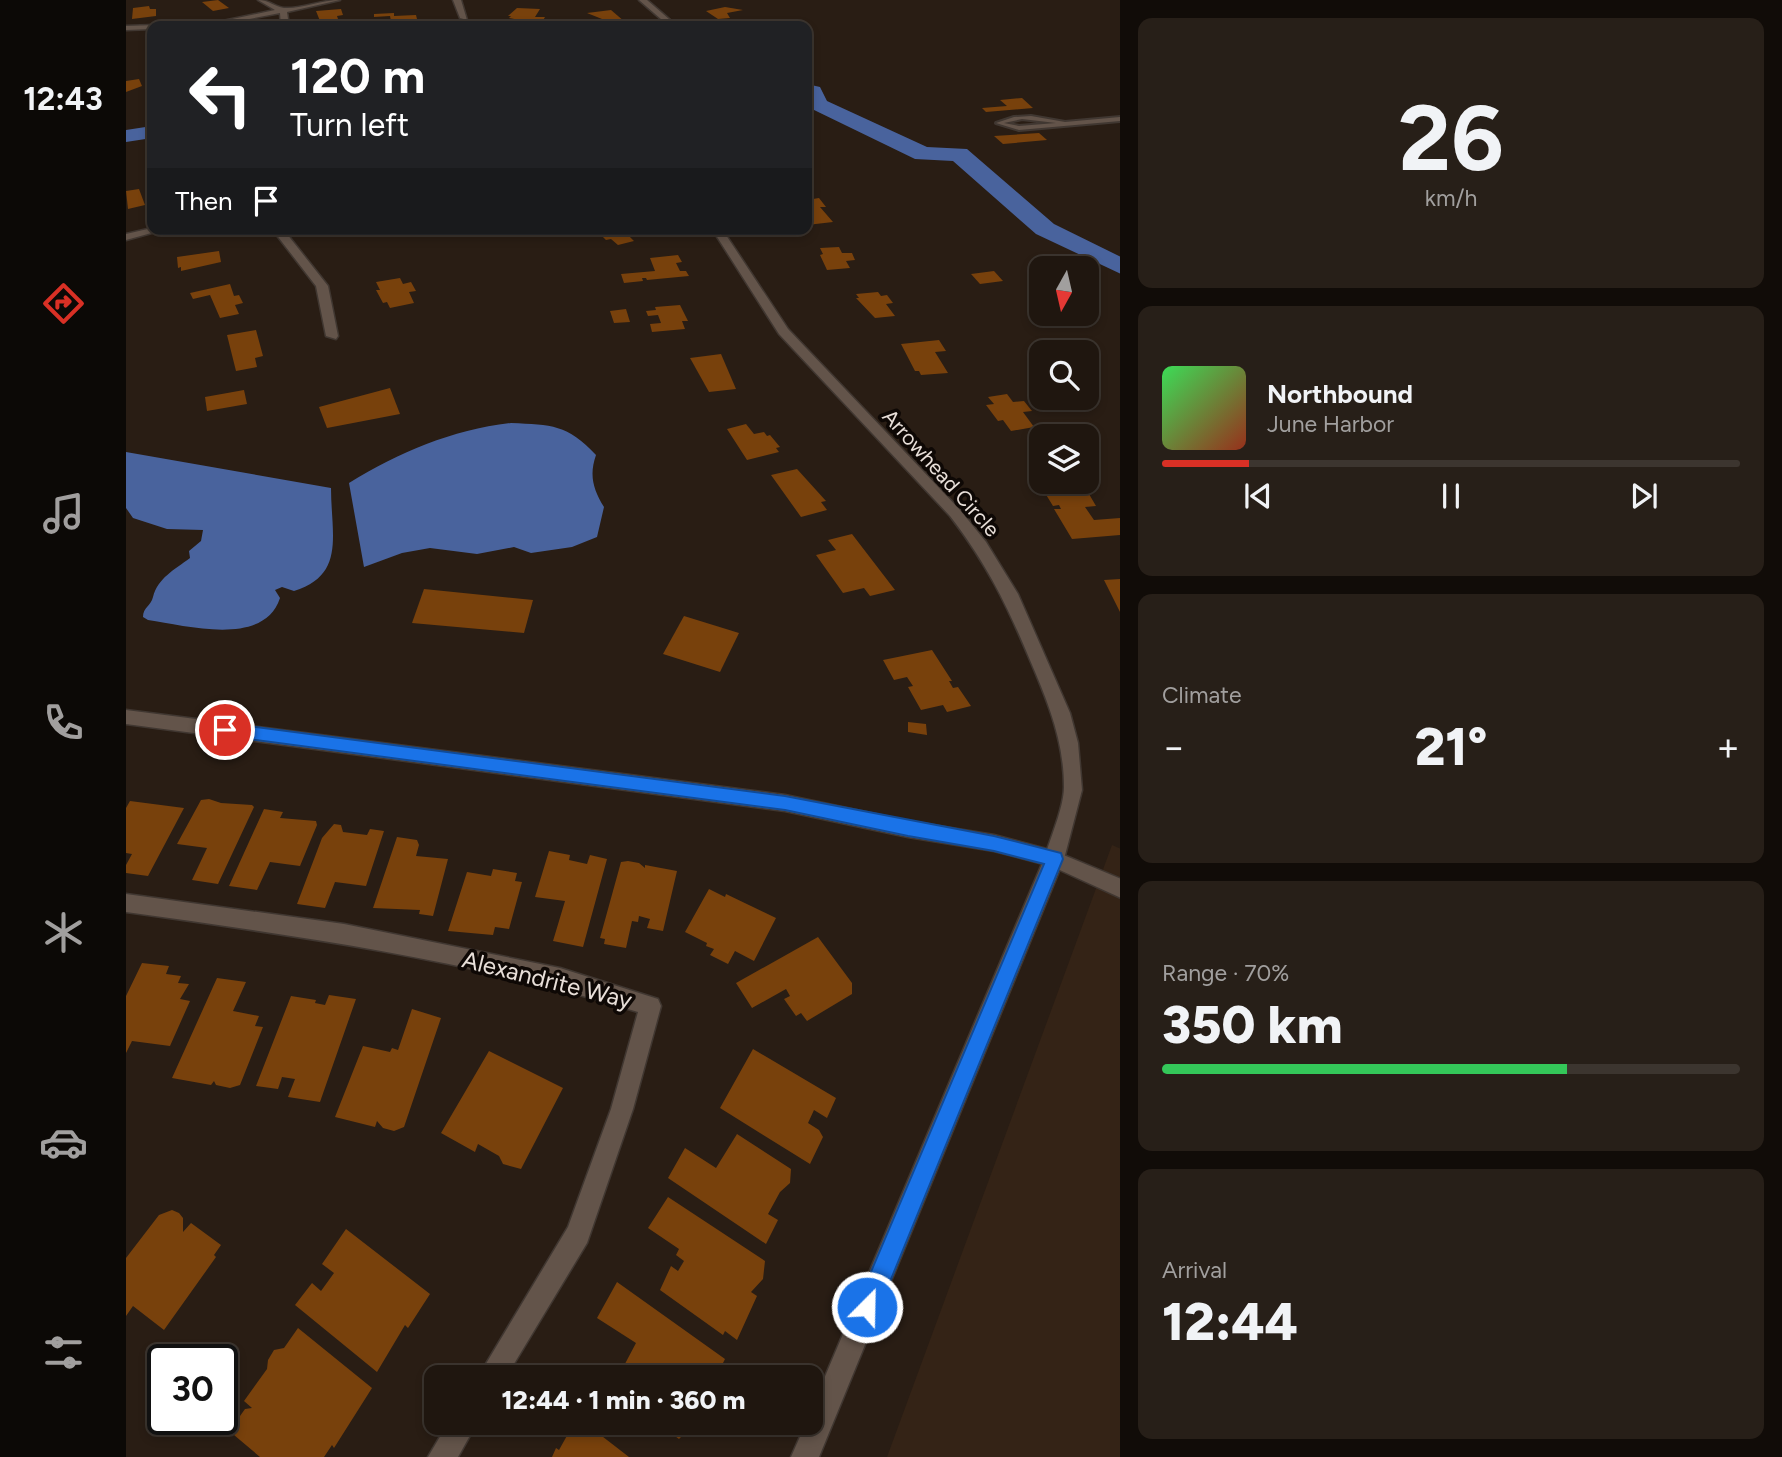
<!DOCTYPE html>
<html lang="en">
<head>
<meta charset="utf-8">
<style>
  :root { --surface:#1f160f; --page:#271f18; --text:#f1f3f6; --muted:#a19f9e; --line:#3c352f; --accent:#d93025 }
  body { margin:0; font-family:Figtree,sans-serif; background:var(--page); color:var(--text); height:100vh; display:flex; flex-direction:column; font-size:26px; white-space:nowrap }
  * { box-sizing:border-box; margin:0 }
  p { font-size:23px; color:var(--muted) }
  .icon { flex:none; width:38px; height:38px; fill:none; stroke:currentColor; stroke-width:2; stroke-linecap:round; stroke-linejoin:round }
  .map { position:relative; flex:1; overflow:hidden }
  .sheet { display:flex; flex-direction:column; gap:18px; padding:18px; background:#110c08; width:662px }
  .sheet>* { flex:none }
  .top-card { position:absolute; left:21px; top:21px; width:665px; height:214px; border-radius:14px; box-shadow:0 4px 10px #0003,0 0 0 2px var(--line); background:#202124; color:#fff; overflow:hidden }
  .needle { width:46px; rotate:188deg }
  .controls { position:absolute; left:903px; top:256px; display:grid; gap:14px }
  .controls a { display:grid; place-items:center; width:70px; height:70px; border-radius:14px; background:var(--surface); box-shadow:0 4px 10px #0003,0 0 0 2px var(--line); font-size:35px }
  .speed { position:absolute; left:21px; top:1344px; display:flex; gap:14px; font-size:35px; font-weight:700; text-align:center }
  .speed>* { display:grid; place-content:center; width:91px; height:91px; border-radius:50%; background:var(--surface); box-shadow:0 4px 10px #0003,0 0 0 2px var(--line); line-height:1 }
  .speed .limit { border:4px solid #111; border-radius:10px; background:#fff; color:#111 }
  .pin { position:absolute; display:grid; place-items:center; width:60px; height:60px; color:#fff; margin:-30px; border:4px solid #fff; border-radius:50%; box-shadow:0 2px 7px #0007 }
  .me { position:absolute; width:77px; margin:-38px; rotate:23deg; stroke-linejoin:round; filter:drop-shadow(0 0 5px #0008) }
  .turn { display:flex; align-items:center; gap:24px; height:147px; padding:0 28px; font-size:32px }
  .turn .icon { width:91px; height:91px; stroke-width:2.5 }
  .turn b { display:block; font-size:49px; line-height:60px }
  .then { display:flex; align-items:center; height:66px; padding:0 28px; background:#0003; gap:14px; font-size:26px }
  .big { font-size:52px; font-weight:800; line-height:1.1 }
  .sheet .widget { flex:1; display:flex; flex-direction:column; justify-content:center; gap:10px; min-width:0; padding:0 24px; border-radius:14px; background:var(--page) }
  .sheet .dial { align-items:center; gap:0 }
  .dial b { font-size:91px; line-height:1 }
  .song { display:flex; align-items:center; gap:21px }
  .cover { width:84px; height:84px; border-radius:10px; background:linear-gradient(135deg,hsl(130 70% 55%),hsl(10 70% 35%)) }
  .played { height:7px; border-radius:4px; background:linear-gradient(90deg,var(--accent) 15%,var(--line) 15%) }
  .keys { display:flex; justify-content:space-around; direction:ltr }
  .heat { display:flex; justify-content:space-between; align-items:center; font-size:38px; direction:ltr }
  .charge { height:10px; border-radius:5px; background:linear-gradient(90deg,#34c759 70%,var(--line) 0) }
  .trip { position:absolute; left:298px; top:1365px; width:399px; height:70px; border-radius:14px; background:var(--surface); box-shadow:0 4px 10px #0003,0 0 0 2px var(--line); font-weight:800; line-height:70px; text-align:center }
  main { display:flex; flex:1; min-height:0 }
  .tab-bar { display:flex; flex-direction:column; width:126px; justify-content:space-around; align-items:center; background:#0c0906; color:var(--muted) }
  .tab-bar .icon { width:49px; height:49px }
  .tab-bar .current { color:var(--accent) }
  .tab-bar b { font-size:32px; color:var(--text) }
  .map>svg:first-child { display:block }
  .built { fill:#342316 }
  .water { fill:#49639d }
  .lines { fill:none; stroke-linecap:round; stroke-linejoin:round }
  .river { fill:#49639d; fill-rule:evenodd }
  .building { fill:#78410c }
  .service-casing { stroke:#403731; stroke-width:4 }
  .minor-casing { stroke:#403731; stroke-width:3 }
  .secondary-casing { stroke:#403731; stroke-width:3 }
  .service { fill:#63544a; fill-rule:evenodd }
  .minor { fill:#63544a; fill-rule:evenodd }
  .secondary { fill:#63544a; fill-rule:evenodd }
  .route { fill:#1a73e8; stroke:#114b97; stroke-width:2 }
  .labels { text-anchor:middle; stroke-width:7; stroke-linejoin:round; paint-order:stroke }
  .street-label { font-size:21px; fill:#e8dfd9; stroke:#0e0805 }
  .near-street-label { font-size:24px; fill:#e8dfd9; stroke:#0e0805 }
</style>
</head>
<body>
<main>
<nav class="tab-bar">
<b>12:43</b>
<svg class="icon current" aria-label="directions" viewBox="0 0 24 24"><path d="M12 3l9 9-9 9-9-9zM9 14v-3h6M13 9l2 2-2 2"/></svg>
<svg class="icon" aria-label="music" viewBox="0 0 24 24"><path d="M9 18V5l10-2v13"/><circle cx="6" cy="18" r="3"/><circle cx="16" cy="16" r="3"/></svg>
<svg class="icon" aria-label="phone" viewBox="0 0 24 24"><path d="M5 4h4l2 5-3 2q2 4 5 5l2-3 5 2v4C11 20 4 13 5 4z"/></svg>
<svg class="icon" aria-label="climate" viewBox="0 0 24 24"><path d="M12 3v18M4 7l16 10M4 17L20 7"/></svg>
<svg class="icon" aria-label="car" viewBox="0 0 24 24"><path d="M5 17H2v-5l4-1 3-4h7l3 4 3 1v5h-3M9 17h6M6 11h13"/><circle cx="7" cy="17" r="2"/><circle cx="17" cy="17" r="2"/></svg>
<svg class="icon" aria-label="filters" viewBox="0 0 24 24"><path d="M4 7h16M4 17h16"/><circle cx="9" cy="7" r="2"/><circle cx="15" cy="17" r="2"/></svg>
</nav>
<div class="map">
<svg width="995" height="1457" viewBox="0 0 995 1457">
  <rect width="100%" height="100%" fill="#291d14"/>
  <polygon class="built" points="986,845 995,849 994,1457 761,1457"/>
  <g class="water">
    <path d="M385 423C426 425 441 424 470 455 463 475 467 489 478 507L471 537 446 547 405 553 388 547 351 554 304 548 276 553 238 567 223 483C274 452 326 430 385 423Z"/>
    <path d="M0 452 205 488C205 534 220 575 168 591L156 587 149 590 154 598C138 647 62 626 22 620L17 617C17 607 25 606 27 597 32 578 48 570 64 558L63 551 75 541 77 530 41 529 7 518 0 508Z"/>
  </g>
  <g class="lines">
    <g class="river">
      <polygon points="681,84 694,87 701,101 801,147 841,149 928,224 995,257 995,274 910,234 827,161 789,159 686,109 681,100"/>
      <polygon points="26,126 26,138 0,142 0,130"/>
    </g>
  </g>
  <g class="building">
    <polygon points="92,0 103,8 87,11 76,2"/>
    <polygon points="23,6 24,9 30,9 30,16 6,19 7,8"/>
    <polygon points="599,7 617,10 601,13 604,18 592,19 580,11"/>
    <polygon points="391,8 414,9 409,17 419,17 415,24 383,18 385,16 382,16"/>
    <polygon points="215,9 217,15 211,16 212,19 194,21 190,11"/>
    <polygon points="485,10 499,22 486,23 461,13"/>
    <polygon points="268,13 268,16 290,15 291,19 284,21 294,20 296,25 266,26 264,16 248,17 248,14"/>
    <polygon points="13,79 16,86 0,92 0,81"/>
    <polygon points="896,98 907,108 860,112 856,108 881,106 874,100"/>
    <polygon points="913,133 921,140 877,144 868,136"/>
    <polygon points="13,189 19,205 2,209 0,191"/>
    <polygon points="693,198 700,207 694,207 707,222 681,225 681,200"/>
    <polygon points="469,229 495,229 498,232 491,234 494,236 502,235 508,241 492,245 485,239 480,240"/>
    <polygon points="713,247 716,253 726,253 729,260 720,261 724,268 701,270 694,255 697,254 694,248"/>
    <polygon points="93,251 95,262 55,271 55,267 52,268 51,257"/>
    <polygon points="552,255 556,262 550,263 554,271 560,271 563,276 521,280 520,278 516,278 517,281 498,283 495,274 529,271 524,258"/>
    <polygon points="868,271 877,281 854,284 845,274"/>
    <polygon points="274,278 277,284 285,282 290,291 283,292 288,303 264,308 261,302 257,303 250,290 254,290 250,282"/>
    <polygon points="104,284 108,296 113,295 117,303 109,305 113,314 94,318 84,295 67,299 64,293"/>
    <polygon points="752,292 755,296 761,295 767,303 760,304 769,316 749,318 730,298 733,298 730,294"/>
    <polygon points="554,305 562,321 556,321 559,329 526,332 524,324 535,323 532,315 522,316 520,311 530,310 529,307"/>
    <polygon points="500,309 504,322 488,323 484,311"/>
    <polygon points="130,330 137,356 129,358 131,367 110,371 101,335"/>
    <polygon points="813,340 820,351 809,352 822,373 795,375 793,371 789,371 775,344"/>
    <polygon points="595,354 610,389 583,392 564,358"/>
    <polygon points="264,388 274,414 201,428 193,407"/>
    <polygon points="118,390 121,404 81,411 79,397"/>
    <polygon points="881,394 887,402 898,401 906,411 897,412 908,427 885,431 877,420 872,421 860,405 868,404 862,397"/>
    <polygon points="620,424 628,434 638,432 641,436 644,435 654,447 650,448 653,452 621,460 601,429"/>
    <polygon points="671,469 700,501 695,502 701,510 675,517 645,475"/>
    <polygon points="949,491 952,495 963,494 970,506 959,507 968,520 995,518 995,535 946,539 928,509 935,509 933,505 927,506 919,493"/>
    <polygon points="726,534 769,590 744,596 738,588 717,593 690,555 710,550 702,540"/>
    <polygon points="995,579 995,614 978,580"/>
    <polygon points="298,589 407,600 398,633 286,623"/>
    <polygon points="558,616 613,633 594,672 537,654"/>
    <polygon points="806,650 826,681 823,681 827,688 832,687 845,706 821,712 817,705 795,710 782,687 787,686 781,677 768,680 757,660"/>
    <polygon points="782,722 800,724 801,735 782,732"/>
    <polygon points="83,799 95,803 126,805 128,807 92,884 66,880 81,848 51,844 75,800"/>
    <polygon points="4,801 58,808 22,876 0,873 0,865 6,854 0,853 0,808"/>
    <polygon points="138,809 157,812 154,818 190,821 191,825 174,866 144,862 131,890 103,886"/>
    <polygon points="208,824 215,825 217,832 241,835 244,829 258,831 240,886 209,882 199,908 171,904 196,838"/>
    <polygon points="271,837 291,840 293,845 290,856 322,859 307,916 293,914 294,910 247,908"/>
    <polygon points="423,851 444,855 443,860 461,864 464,855 481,859 457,947 427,941 439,901 409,897"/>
    <polygon points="502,861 513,863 519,868 519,865 551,871 537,931 521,928 524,919 513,916 512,922 506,921 500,948 478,944 479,939 474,938 495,862"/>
    <polygon points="367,869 391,873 389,881 396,882 383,929 369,927 367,935 322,931 341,872 365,876"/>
    <polygon points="583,889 599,897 600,894 650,918 628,961 609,951 602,964 584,955 588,949 580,946 581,943 559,932"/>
    <polygon points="692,937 726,983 726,994 681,1021 675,1013 670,1016 658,999 664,996 660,989 626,1008 610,983"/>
    <polygon points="16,963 43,966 40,974 55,976 52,983 63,984 54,999 64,1001 44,1046 6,1041 0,1053 0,996"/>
    <polygon points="91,978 120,982 107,1011 133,1016 129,1026 137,1027 114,1085 104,1088 90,1085 88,1081 85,1085 46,1078"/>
    <polygon points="203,995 230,999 194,1102 162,1097 169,1079 156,1077 152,1089 130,1086 165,996 190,1000 189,1003 199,1005"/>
    <polygon points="286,1009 315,1018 278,1127 268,1131 257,1128 251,1121 249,1127 209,1117 237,1046 264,1052 266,1048 272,1050"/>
    <polygon points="627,1049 710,1098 701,1118 688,1110 682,1123 693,1130 697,1137 684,1164 594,1108"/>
    <polygon points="363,1051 437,1088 395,1169 377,1164 373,1156 352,1144 349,1152 315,1133"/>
    <polygon points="611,1134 665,1169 664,1183 654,1192 642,1214 652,1220 640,1244 542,1178 559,1148 590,1168"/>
    <polygon points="542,1197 639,1261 637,1279 625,1292 631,1296 611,1340 599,1331 597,1335 534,1290 545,1266 552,1271 558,1261 550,1255 553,1249 522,1228"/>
    <polygon points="46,1210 53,1213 57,1218 57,1232 65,1223 95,1245 88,1255 90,1257 38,1330 7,1306 0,1316 0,1258 33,1215"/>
    <polygon points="220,1229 304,1294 282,1328 279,1325 251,1372 169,1305 186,1283 195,1291 208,1273 196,1264"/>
    <polygon points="491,1282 599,1359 590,1377 492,1377 510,1343 471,1318"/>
    <polygon points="172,1328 246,1388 208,1448 206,1445 198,1457 134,1457 108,1435 109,1423 119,1409 126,1408 118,1401 141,1369 142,1360 148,1350 158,1348"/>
    <polygon points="448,1423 459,1423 503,1457 426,1457 430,1448 433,1450"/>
    <polygon points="531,1423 569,1423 553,1439"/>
  </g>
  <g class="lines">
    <defs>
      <path id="service" d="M905 116 939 122 995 117V121L893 130 870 123 888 117ZM896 119 930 123 893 126 878 123Z"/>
      <g id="minor">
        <path d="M132 0C143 0 149 7 158 8 176 9 195 0 214 0L161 12 163 26H155L154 13 87 26H73L149 10Z"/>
        <polygon points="327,0 335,0 341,20 334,18"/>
        <polygon points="513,0 521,0 551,26 543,26"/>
        <polygon points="29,25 26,29 0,30 0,26"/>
        <polygon points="26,228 40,229 0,240 0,234"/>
        <polygon points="146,229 157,229 202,286 212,336 210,339 200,336 190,286"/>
        <path d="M586 229H596L662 329 834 510 860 542 892 594 944 713 952 743 956 790 938 859 693 1457H665L680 1423H684V1412L918 859C924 839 938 807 938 787 938 741 922 702 904 660 881 605 861 564 824 516L653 334Z"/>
        <path d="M0 894 218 924 434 968 532 999 535 1006 507 1109 461 1243 380 1377H352L442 1227 485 1109 512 1012C345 960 173 936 0 912Z"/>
        <polygon points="322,1423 351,1423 332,1457 302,1457"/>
      </g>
      <polygon id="secondary" points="0,710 659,795 782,821 868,835 928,851 995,879 995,898 925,866 868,851 782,837 659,811 0,724"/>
    </defs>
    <use href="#service" class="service-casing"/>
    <use href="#minor" class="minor-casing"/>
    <use href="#secondary" class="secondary-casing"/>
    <use href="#service" class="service"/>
    <use href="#minor" class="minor"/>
    <use href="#secondary" class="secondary"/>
  </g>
  <polygon class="route" points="99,723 659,796 868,836 935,853 937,859 750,1316 741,1319 733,1316 730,1307 918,864 868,851 782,836 659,810 99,736 91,730"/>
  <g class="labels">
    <g class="street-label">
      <text transform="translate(815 473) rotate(48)" y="7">Arrowhead Circle</text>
    </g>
    <g class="near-street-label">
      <text transform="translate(421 980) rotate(14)" y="8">Alexandrite Way</text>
    </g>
  </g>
</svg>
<div class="controls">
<a><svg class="needle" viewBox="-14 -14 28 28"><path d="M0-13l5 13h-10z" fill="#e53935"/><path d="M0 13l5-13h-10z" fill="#a19f9e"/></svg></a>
<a><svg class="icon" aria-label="search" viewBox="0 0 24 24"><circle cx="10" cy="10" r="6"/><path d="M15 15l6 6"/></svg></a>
<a><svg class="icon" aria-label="layers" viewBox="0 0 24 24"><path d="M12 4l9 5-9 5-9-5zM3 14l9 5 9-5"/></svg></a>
</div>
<div class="speed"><div class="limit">30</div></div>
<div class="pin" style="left:99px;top:730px;background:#d93025"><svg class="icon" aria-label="arrive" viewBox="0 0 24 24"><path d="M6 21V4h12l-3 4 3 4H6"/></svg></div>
<svg class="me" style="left:741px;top:1307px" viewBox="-20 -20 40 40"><circle r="17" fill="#1a73e8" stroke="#fff" stroke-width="3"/><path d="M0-11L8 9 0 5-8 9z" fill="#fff"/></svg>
<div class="trip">12:44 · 1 min · 360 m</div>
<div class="top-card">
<div class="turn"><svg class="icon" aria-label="left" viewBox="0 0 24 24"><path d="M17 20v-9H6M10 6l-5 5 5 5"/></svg><div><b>120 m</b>Turn left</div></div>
<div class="then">Then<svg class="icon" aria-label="arrive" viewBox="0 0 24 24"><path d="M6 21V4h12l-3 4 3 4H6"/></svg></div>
</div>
</div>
<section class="sheet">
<div class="widget dial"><b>26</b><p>km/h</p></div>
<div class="widget">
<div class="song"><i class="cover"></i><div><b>Northbound</b><p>June Harbor</p></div></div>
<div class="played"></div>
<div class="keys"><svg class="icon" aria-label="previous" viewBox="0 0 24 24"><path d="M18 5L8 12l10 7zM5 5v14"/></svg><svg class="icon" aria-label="pause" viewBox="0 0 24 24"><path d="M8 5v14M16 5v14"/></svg><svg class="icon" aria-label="next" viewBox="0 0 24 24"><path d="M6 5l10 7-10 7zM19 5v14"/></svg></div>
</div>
<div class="widget"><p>Climate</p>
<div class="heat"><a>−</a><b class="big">21°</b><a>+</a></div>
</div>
<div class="widget"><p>Range · 70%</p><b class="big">350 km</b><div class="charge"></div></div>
<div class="widget"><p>Arrival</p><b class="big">12:44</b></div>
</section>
</main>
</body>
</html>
